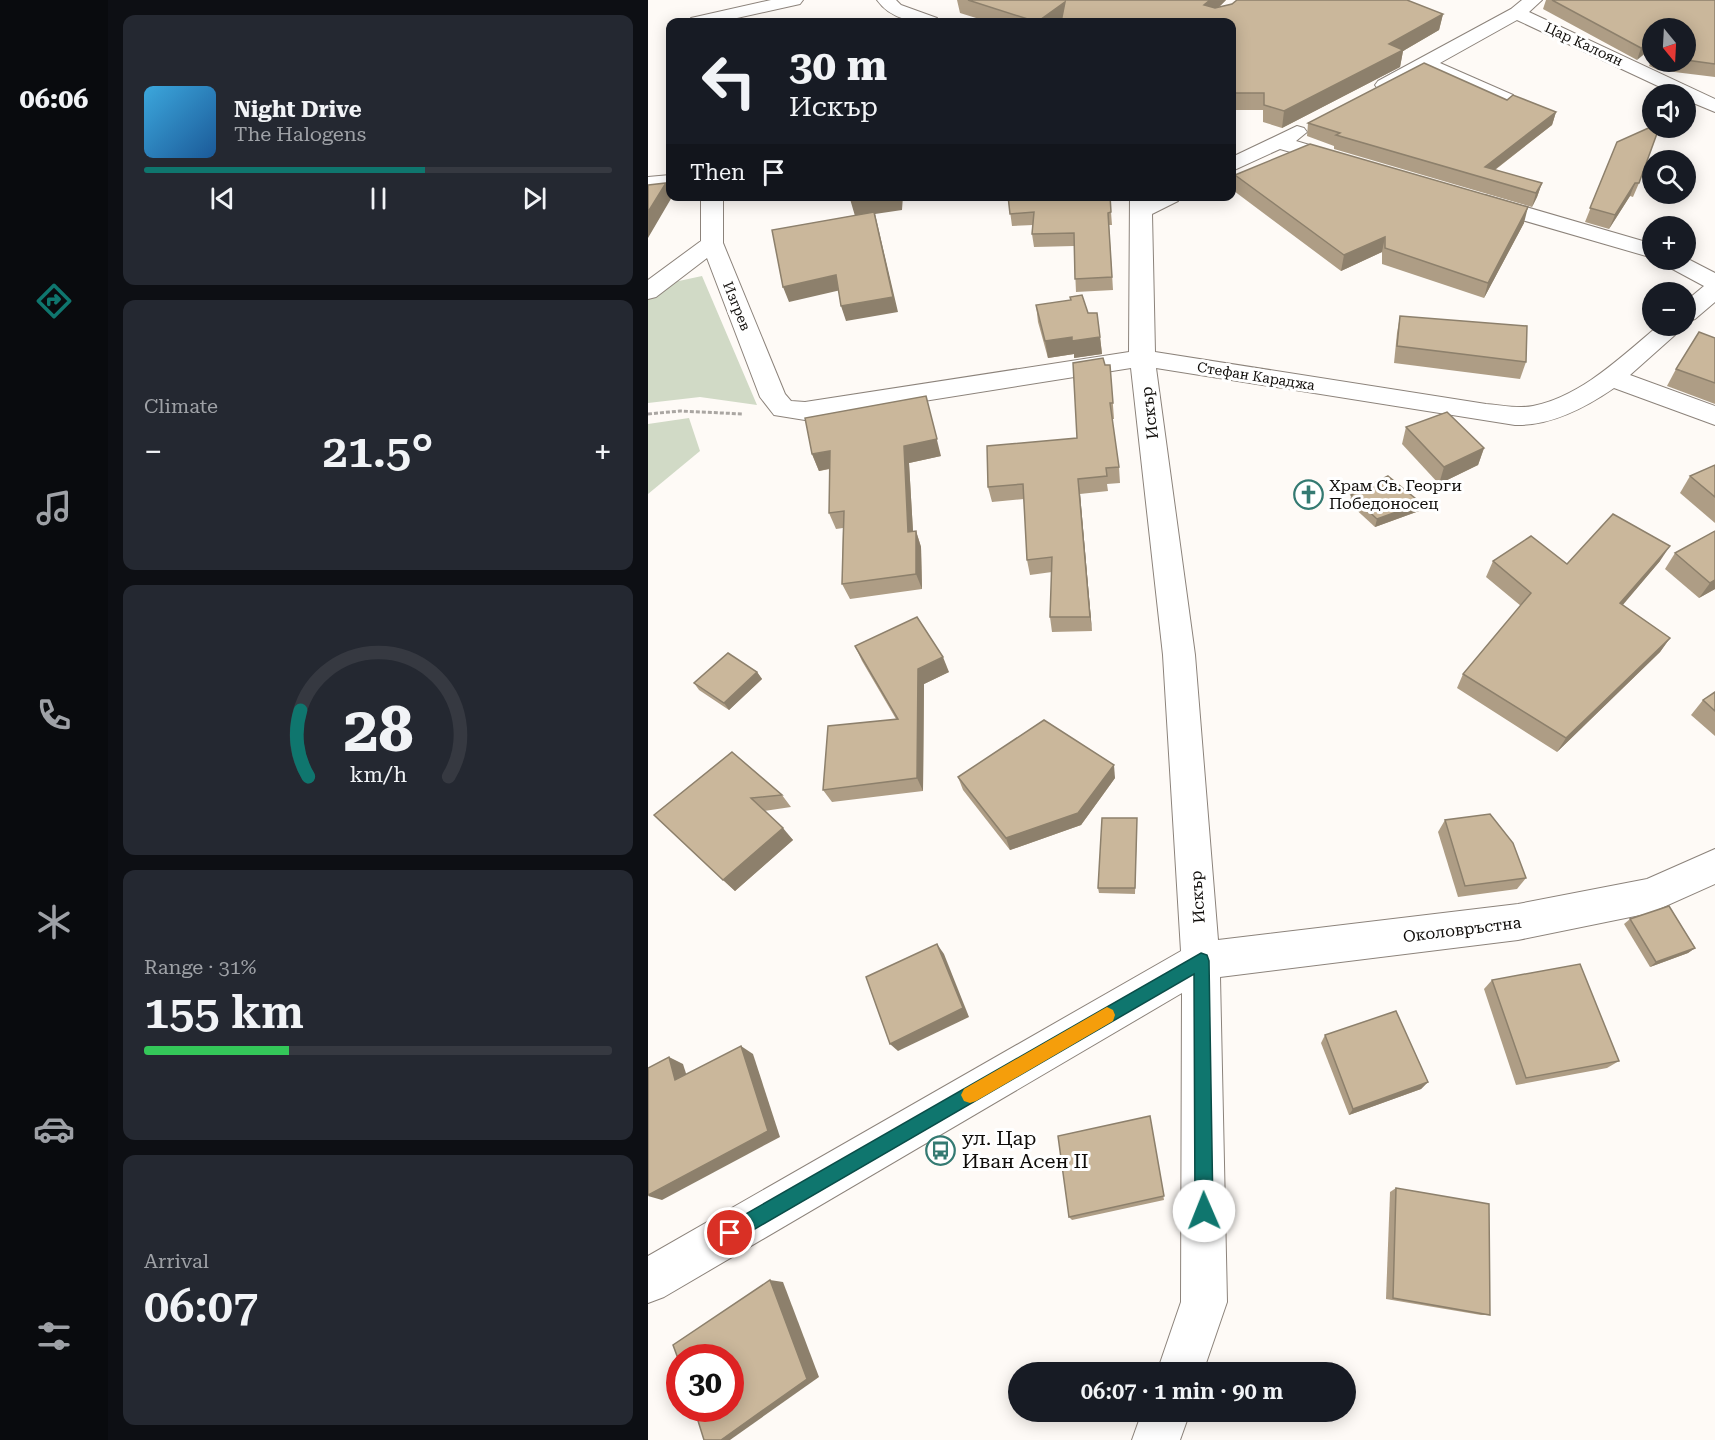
<!DOCTYPE html>
<html lang="en">
<head>
<meta charset="utf-8">
<style>
  :root { --surface:#171b24; --page:#242831; --text:#f1f3f6; --muted:#9ea1a6; --line:#363941; --accent:#0f766e }
  body { margin:0; font-family:"Roboto Serif",serif; background:var(--page); color:var(--text); height:100vh; display:flex; flex-direction:column; font-size:22px; white-space:nowrap }
  * { box-sizing:border-box; margin:0 }
  p { font-size:20px; color:var(--muted) }
  .icon { flex:none; width:33px; height:33px; fill:none; stroke:currentColor; stroke-width:2; stroke-linecap:round; stroke-linejoin:round }
  .map { position:relative; flex:1; overflow:hidden }
  .side { display:flex; flex-direction:column; gap:15px; padding:15px; background:#0d0f14; width:540px }
  .side>* { flex:none }
  .guide { position:absolute; left:18px; top:18px; width:570px; height:183px; border-radius:12px; box-shadow:0 3px 15px #0003; background:#171b24; color:var(--text); overflow:hidden }
  .needle { width:39px; rotate:162deg }
  .controls { position:absolute; left:994px; top:18px; display:grid; gap:12px }
  .controls a { display:grid; place-items:center; width:54px; height:54px; border-radius:50%; background:var(--surface); box-shadow:0 3px 15px #0003; font-size:30px }
  .speed { position:absolute; left:18px; top:1344px; display:flex; gap:12px; font-size:30px; font-weight:700; text-align:center }
  .speed>* { display:grid; place-content:center; width:78px; height:78px; border-radius:50%; background:var(--surface); box-shadow:0 3px 15px #0003; line-height:1 }
  .speed .limit { border:9px solid #d22; background:#fff; color:#111 }
  .pin { position:absolute; display:grid; place-items:center; width:51px; height:51px; color:#fff; margin:-26px; border:3px solid #fff; border-radius:50%; box-shadow:0 2px 6px #0007 }
  .me { position:absolute; width:66px; margin:-33px; rotate:359deg; stroke-linejoin:round; filter:drop-shadow(0 0 4px #0008) }
  .turn { display:flex; align-items:center; gap:21px; height:126px; padding:0 24px; font-size:27px }
  .turn .icon { width:78px; height:78px; stroke-width:2.5 }
  .turn b { display:block; font-size:42px; line-height:51px }
  .then { display:flex; align-items:center; height:57px; padding:0 24px; background:#0003; gap:12px; font-size:22px }
  .big { font-size:45px; font-weight:600; line-height:1.1 }
  .side .card { flex:1; display:flex; flex-direction:column; justify-content:center; gap:9px; min-width:0; padding:0 21px; border-radius:12px; background:var(--page) }
  .side .dial { align-items:center; gap:0 }
  .dial svg { height:156px; overflow:visible; fill:none; stroke:var(--line); stroke-width:7; stroke-linecap:round; text-anchor:middle }
  .dial text { fill:var(--text); stroke:none }
  .song { display:flex; align-items:center; gap:18px }
  .cover { width:72px; height:72px; border-radius:9px; background:linear-gradient(135deg,hsl(200 70% 55%),hsl(210 70% 35%)) }
  .played { height:6px; border-radius:3px; background:linear-gradient(90deg,var(--accent) 60%,var(--line) 60%) }
  .keys { display:flex; justify-content:space-around; direction:ltr }
  .heat { display:flex; justify-content:space-between; align-items:center; font-size:33px; direction:ltr }
  .charge { height:9px; border-radius:4px; background:linear-gradient(90deg,#34c759 31%,var(--line) 0) }
  .trip { position:absolute; left:360px; top:1362px; width:348px; height:60px; border-radius:30px; background:var(--surface); box-shadow:0 3px 15px #0003; font-weight:600; line-height:60px; text-align:center }
  main { display:flex; flex:1; min-height:0 }
  .tab-bar { display:flex; flex-direction:column; width:108px; justify-content:space-around; align-items:center; background:#090b0e; color:var(--muted) }
  .tab-bar .icon { width:42px; height:42px }
  .tab-bar .on { color:var(--accent) }
  .tab-bar b { font-size:27px; color:var(--text) }
  .map>svg:first-child { display:block }
  .green { fill:#d1dac6 }
  .lines { fill:none; stroke-linecap:round; stroke-linejoin:round }
  .minor-casing { stroke:#8c837b; stroke-width:2 }
  .path { stroke:#aaa6a2; stroke-width:3; stroke-dasharray:4 2; stroke-linecap:butt }
  .minor { fill:#fff; fill-rule:evenodd }
  .wall { fill:#ae9d85 }
  .shaded-wall { fill:#8d806c }
  .building { fill:#cab79b; stroke:#8d806c; stroke-width:1.5 }
  .route { fill:#0f766e; stroke:#0a4d48; stroke-width:1.5 }
  .slow { fill:#f59e0b }
  .labels { text-anchor:middle; stroke-width:6; stroke-linejoin:round; paint-order:stroke }
  .far-street-label { font-size:14px; fill:#0f0c09; stroke:#fff }
  .street-label { font-size:16px; fill:#0f0c09; stroke:#fff }
  .poi-label { font-size:16px; fill:#0f0c09; stroke:#fff; text-anchor:start }
  .near-poi-label { font-size:20px; fill:#0f0c09; stroke:#fff; text-anchor:start }
</style>
</head>
<body>
<main>
<nav class="tab-bar">
<b>06:06</b>
<svg class="icon on" aria-label="directions" viewBox="0 0 24 24"><path d="M12 3l9 9-9 9-9-9zM9 14v-3h6M13 9l2 2-2 2"/></svg>
<svg class="icon" aria-label="music" viewBox="0 0 24 24"><path d="M9 18V5l10-2v13"/><circle cx="6" cy="18" r="3"/><circle cx="16" cy="16" r="3"/></svg>
<svg class="icon" aria-label="phone" viewBox="0 0 24 24"><path d="M5 4h4l2 5-3 2q2 4 5 5l2-3 5 2v4C11 20 4 13 5 4z"/></svg>
<svg class="icon" aria-label="climate" viewBox="0 0 24 24"><path d="M12 3v18M4 7l16 10M4 17L20 7"/></svg>
<svg class="icon" aria-label="car" viewBox="0 0 24 24"><path d="M5 17H2v-5l4-1 3-4h7l3 4 3 1v5h-3M9 17h6M6 11h13"/><circle cx="7" cy="17" r="2"/><circle cx="17" cy="17" r="2"/></svg>
<svg class="icon" aria-label="filters" viewBox="0 0 24 24"><path d="M4 7h16M4 17h16"/><circle cx="9" cy="7" r="2"/><circle cx="15" cy="17" r="2"/></svg>
</nav>
<section class="side">
<div class="card">
<div class="song"><i class="cover"></i><div><b>Night Drive</b><p>The Halogens</p></div></div>
<div class="played"></div>
<div class="keys"><svg class="icon" aria-label="previous" viewBox="0 0 24 24"><path d="M18 5L8 12l10 7zM5 5v14"/></svg><svg class="icon" aria-label="pause" viewBox="0 0 24 24"><path d="M8 5v14M16 5v14"/></svg><svg class="icon" aria-label="next" viewBox="0 0 24 24"><path d="M6 5l10 7-10 7zM19 5v14"/></svg></div>
</div>
<div class="card"><p>Climate</p>
<div class="heat"><a>−</a><b class="big">21.5°</b><a>+</a></div>
</div>
<div class="card dial"><svg viewBox="0 0 100 80">
<path d="M14 69A42 42 0 1 1 86 69"/>
<path d="M14 69A42 42 0 0 1 10 35" stroke="#0f766e"/>
<text x="50" y="56" font-size="32" font-weight="700">28</text>
<text x="50" y="72" font-size="11">km/h</text>
</svg></div>
<div class="card"><p>Range · 31%</p><b class="big">155 km</b><div class="charge"></div></div>
<div class="card"><p>Arrival</p><b class="big">06:07</b></div>
</section>
<div class="map">
<svg width="1067" height="1440" viewBox="0 0 1067 1440">
  <rect width="100%" height="100%" fill="#fefaf6"/>
  <g class="green">
    <polygon points="54,276 109,405 52,397 0,403 0,297 17,284"/>
    <polygon points="41,418 52,451 0,494 0,424"/>
  </g>
  <g class="lines">
    <defs>
      <g id="minor">
        <polygon points="123,0 155,0 152,4 71,22 40,22 43,18"/>
        <path d="M229 0H248L253 5 289 18 292 22C269 24 243 20 229 0Z"/>
        <path d="M874 0H894L881 12 1067 99V112L1038 100V94H1027L869 20 792 63 865 95 868 99 865 103H851L777 71C764 78 746 93 730 89L727 85 730 81 863 9Z"/>
        <polygon points="649,126 656,128 659,132 648,141 702,157 706,161 702,165 695,167 632,149 584,171 584,157"/>
        <polygon points="22,175 22,187 0,189 0,177"/>
        <polygon points="837,195 1005,244 1005,258 829,207 826,202 829,197"/>
        <path d="M53 196H75V243L137 394 143 401 157 402 481 352 482 196H533L530 201 504 214 507 352 838 404C853 405 870 409 885 406 934 396 974 356 1010 326H1037L982 375 1067 406V425L966 388C937 408 903 426 867 425L508 368 547 655 570 940 870 904 999 879 1067 849V884L1002 913 870 940 572 977 579 1302 555 1372H509L533 1302 534 993 16 1297 0 1303V1256L533 951 515 655 483 368 157 420 126 415 112 397 59 258 8 297 0 299V280L53 241Z"/>
        <polygon points="1038,258 1067,273 1067,302 1047,319 1038,322 1038,301 1056,286 1017,265 1013,260 1038,260"/>
        <polygon points="494,1412 542,1412 532,1440 484,1440"/>
      </g>
    </defs>
    <use href="#minor" class="minor-casing"/>
    <polyline class="path" points="0,414 32,411 95,414"/>
    <use href="#minor" class="minor"/>
  </g>
  <g class="wall">
    <polygon points="309,0 578,0 571,7 795,14 791,30 755,51 752,67 634,128 615,122 615,110 584,110 584,22 341,22 312,13"/>
    <polygon points="898,0 1067,0 1067,77 1010,70 1001,66 1005,56 1005,62 1038,62 1038,28 1005,28 989,60 895,9"/>
    <polygon points="859,100 908,112 904,125 847,170 894,183 889,197 884,207 686,149 686,146 659,136 660,123"/>
    <polygon points="969,142 991,183 985,197 982,196 961,229 937,222"/>
    <polygon points="587,175 876,223 836,298 734,264 734,252 693,271 586,191"/>
    <polygon points="360,196 463,212 464,225 461,225 465,290 428,292 426,246 386,247 384,234 385,225 364,226"/>
    <polygon points="388,305 440,313 452,337 454,354 426,358 426,354 400,358 390,322"/>
    <polygon points="752,316 878,362 872,379 746,363 749,333"/>
    <polygon points="1067,338 1067,404 1019,386 1028,369"/>
    <polygon points="457,365 462,365 466,419 464,419 471,467 472,483 459,484 460,491 432,494 444,631 404,632 402,617 404,572 382,575 379,560 376,499 344,502 340,487 429,438"/>
    <polygon points="758,427 836,448 830,465 791,484 754,444"/>
    <polygon points="164,454 293,456 261,463 265,532 268,531 273,547 274,589 202,599 194,584 195,528 188,529 181,513 182,469 171,471"/>
    <polygon points="1067,465 1067,523 1032,493 1042,476"/>
    <polygon points="703,495 771,511 727,527 702,504"/>
    <polygon points="1067,531 1067,589 1051,598 1017,569 1027,553"/>
    <polygon points="845,561 919,564 1012,561 974,605 1022,638 1012,652 909,752 809,688 815,674 873,606 838,577"/>
    <polygon points="207,646 301,672 276,684 275,791 184,802 175,790 248,719 214,661"/>
    <polygon points="109,672 114,679 81,710 51,690 46,683"/>
    <polygon points="1067,692 1067,736 1043,715 1055,700"/>
    <polygon points="84,752 134,795 143,807 116,811 145,840 87,891 6,815"/>
    <polygon points="310,777 467,778 433,825 362,850 315,790"/>
    <polygon points="797,820 878,878 869,889 810,897 790,832"/>
    <polygon points="489,824 487,894 451,893 450,888"/>
    <polygon points="982,919 1047,948 1040,953 1002,967 976,924"/>
    <polygon points="844,980 971,1061 959,1068 868,1085 836,989"/>
    <polygon points="677,1035 780,1082 773,1089 701,1115 673,1043"/>
    <polygon points="502,1116 516,1200 424,1220 421,1217"/>
    <polygon points="748,1188 842,1315 833,1315 738,1299 742,1192"/>
  </g>
  <g class="shaded-wall">
    <polygon points="562,0 578,0 556,22 556,5"/>
    <polygon points="417,2 413,22 389,22"/>
    <polygon points="795,14 791,30 755,51 752,67 634,128 636,111 741,44"/>
    <polygon points="1005,39 1005,47 989,60 993,48"/>
    <polygon points="908,112 904,125 836,178 837,167"/>
    <polygon points="18,183 22,194 22,196 24,197 0,238 0,212"/>
    <polygon points="894,183 889,197 884,207 888,193"/>
    <polygon points="987,183 982,196 961,229 967,215"/>
    <polygon points="220,196 255,196 254,210 227,214 250,312 198,321 193,306 207,216 202,199"/>
    <polygon points="880,207 876,223 836,298 840,283"/>
    <polygon points="737,237 734,252 693,271 696,255"/>
    <polygon points="188,275 193,290 141,302 135,287"/>
    <polygon points="424,337 452,337 454,354 426,358 426,354 400,358 397,341"/>
    <polygon points="278,396 293,456 261,463 266,548 260,532 256,446"/>
    <polygon points="836,448 830,465 791,484 796,467"/>
    <polygon points="182,451 188,467 171,471 164,454"/>
    <polygon points="430,479 432,494 444,631 442,617"/>
    <polygon points="773,503 771,511 727,527 729,519"/>
    <polygon points="268,531 273,547 274,589 268,574"/>
    <polygon points="1022,546 1012,561 963,619 972,603"/>
    <polygon points="1067,580 1067,589 1051,598 1062,583"/>
    <polygon points="1022,638 1012,652 909,752 918,738"/>
    <polygon points="295,657 301,672 276,684 275,791 269,778 270,669"/>
    <polygon points="109,672 114,679 81,710 76,703"/>
    <polygon points="466,765 467,778 433,825 362,850 358,838"/>
    <polygon points="135,828 145,840 87,891 75,880"/>
    <polygon points="289,944 296,954 321,1017 250,1051 242,1044"/>
    <polygon points="1047,948 1040,953 1002,967 1008,962"/>
    <polygon points="93,1046 105,1054 132,1137 14,1200 0,1196"/>
    <polygon points="21,1057 35,1064 42,1086 27,1080"/>
    <polygon points="780,1082 773,1089 701,1115 705,1109"/>
    <polygon points="122,1280 135,1282 171,1377 82,1440 73,1440"/>
  </g>
  <g class="building">
    <polygon points="320,0 562,0 556,5 567,8 584,4 589,0 759,0 795,14 741,44 755,50 636,111 616,105 616,93 584,93 584,22 413,22 417,2 389,22"/>
    <polygon points="904,0 1067,0 1067,64 1038,60 1038,28 1005,28 1005,39 993,48"/>
    <polygon points="776,63 859,100 865,95 908,112 837,167 894,183 888,193 688,135 692,133 660,123"/>
    <polygon points="1005,126 1005,128 1011,128 991,183 987,183 967,215 942,208 969,142"/>
    <polygon points="662,144 880,207 840,283 737,248 737,237 696,255 587,175"/>
    <polygon points="18,183 0,212 0,185"/>
    <polygon points="203,196 220,196 202,199"/>
    <polygon points="360,196 462,196 463,212 460,213 464,277 427,279 426,233 384,234 386,212 362,214"/>
    <polygon points="226,212 245,297 193,306 188,275 135,287 124,230"/>
    <polygon points="434,295 440,313 449,313 452,337 424,341 424,337 397,341 388,305 423,300 422,297"/>
    <polygon points="752,316 879,326 878,362 749,346"/>
    <polygon points="1051,332 1067,338 1067,383 1028,369"/>
    <polygon points="455,358 457,365 462,365 465,403 462,403 471,467 458,468 459,476 430,479 442,617 402,617 404,557 379,560 375,484 340,487 339,446 429,438 425,363"/>
    <polygon points="278,396 289,439 256,446 260,532 268,531 268,574 194,584 196,511 181,513 182,451 164,454 157,418"/>
    <polygon points="799,412 836,448 796,467 758,427"/>
    <polygon points="1067,465 1067,497 1042,476"/>
    <polygon points="740,476 773,503 729,519 703,495"/>
    <polygon points="965,514 1022,546 972,603 1022,638 918,738 815,674 883,593 845,561 883,536 919,564"/>
    <polygon points="1067,531 1067,580 1062,583 1027,553"/>
    <polygon points="269,617 295,657 270,669 269,778 175,790 180,726 250,719 207,646"/>
    <polygon points="80,653 109,672 76,703 46,683"/>
    <polygon points="1067,692 1067,711 1055,700"/>
    <polygon points="396,720 466,765 430,813 358,838 310,777"/>
    <polygon points="84,752 134,795 103,798 135,828 75,880 6,815"/>
    <polygon points="842,814 865,843 878,878 817,886 797,820"/>
    <polygon points="454,818 489,818 487,888 450,888"/>
    <polygon points="1021,906 1047,948 1008,962 982,919"/>
    <polygon points="289,944 315,1008 242,1044 218,977"/>
    <polygon points="932,964 971,1061 878,1078 844,980"/>
    <polygon points="748,1011 780,1082 705,1109 677,1035"/>
    <polygon points="93,1046 120,1131 0,1195 0,1068 21,1057 27,1080"/>
    <polygon points="502,1116 516,1196 421,1217 410,1136"/>
    <polygon points="748,1188 841,1204 842,1315 745,1298"/>
    <polygon points="122,1280 159,1379 73,1440 56,1440 46,1408 82,1408 82,1358 32,1358 32,1364 25,1345"/>
  </g>
  <polygon class="route" points="553,953 559,955 561,961 565,1211 562,1218 556,1220 549,1218 547,1211 546,974 88,1240 82,1242 75,1240 73,1233 75,1227"/>
  <polygon class="slow" points="459,1007 465,1010 467,1015 465,1021 328,1101 322,1103 316,1101 313,1095 316,1089"/>
  <defs>
    <symbol id="church-ring" viewBox="-11 -11 22 22"><circle r="9.5" fill="#fff" stroke="#347a72" stroke-width="1.5"/><path d="M-1.2-6h2.4v3.5h3.3v2.4h-3.3V6h-2.4V-.1h-3.3v-2.4h3.3Z" fill="#347a72"/></symbol>
    <symbol id="bus-ring" viewBox="-11 -11 22 22"><circle r="9.5" fill="#fff" stroke="#347a72" stroke-width="1.5"/><path d="M-5-6H5V4H4V6H2V4H-2V6H-4V4H-5ZM-3.5-4V0h7V-4ZM-3.5 1.2v1.5H-2V1.2ZM2 1.2v1.5H3.5V1.2Z" fill="#347a72"/></symbol>
  </defs>
  <g fill-rule="evenodd">
    <use href="#church-ring" x="644" y="478" width="33" height="33"/>
    <use href="#bus-ring" x="276" y="1134" width="33" height="33"/>
  </g>
  <g class="labels">
    <g class="far-street-label">
      <text transform="translate(936 44) rotate(25)" y="5">Цар Калоян</text>
      <text transform="translate(89 306) rotate(68)" y="5">Изгрев</text>
      <text transform="translate(608 376) rotate(9)" y="5">Стефан Караджа</text>
    </g>
    <g class="street-label">
      <text transform="translate(501 413) rotate(-97)" y="6">Искър</text>
      <text transform="translate(549 897) rotate(-94)" y="6">Искър</text>
      <text transform="translate(814 929) rotate(-7)" y="6">Околовръстна</text>
    </g>
    <g class="poi-label">
      <text x="681" y="491">Храм Св. Георги<tspan x="681" dy="18">Победоносец</tspan></text>
    </g>
    <g class="near-poi-label">
      <text x="314" y="1145">ул. Цар<tspan x="314" dy="23">Иван Асен ІІ</tspan></text>
    </g>
  </g>
</svg>
<div class="controls">
<a><svg class="needle" viewBox="-14 -14 28 28"><path d="M0-13l5 13h-10z" fill="#e53935"/><path d="M0 13l5-13h-10z" fill="#9ea1a6"/></svg></a>
<a><svg class="icon" aria-label="sound" viewBox="0 0 24 24"><path d="M4 9h4l5-4v14l-5-4H4zM17 9q2 3 0 6"/></svg></a>
<a><svg class="icon" aria-label="search" viewBox="0 0 24 24"><circle cx="10" cy="10" r="6"/><path d="M15 15l6 6"/></svg></a>
<a>+</a>
<a>−</a>
</div>
<div class="speed"><div class="limit">30</div></div>
<div class="pin" style="left:82px;top:1233px;background:#d93025"><svg class="icon" aria-label="arrive" viewBox="0 0 24 24"><path d="M6 21V4h12l-3 4 3 4H6"/></svg></div>
<svg class="me" style="left:556px;top:1211px" viewBox="-20 -20 40 40"><circle r="19" fill="#fff"/><path d="M0-13L10 11 0 6-10 11z" fill="#0f766e"/></svg>
<div class="trip">06:07 · 1 min · 90 m</div>
<div class="guide">
<div class="turn"><svg class="icon" aria-label="left" viewBox="0 0 24 24"><path d="M17 20v-9H6M10 6l-5 5 5 5"/></svg><div><b>30 m</b>Искър</div></div>
<div class="then">Then<svg class="icon" aria-label="arrive" viewBox="0 0 24 24"><path d="M6 21V4h12l-3 4 3 4H6"/></svg></div>
</div>
</div>
</main>
</body>
</html>
